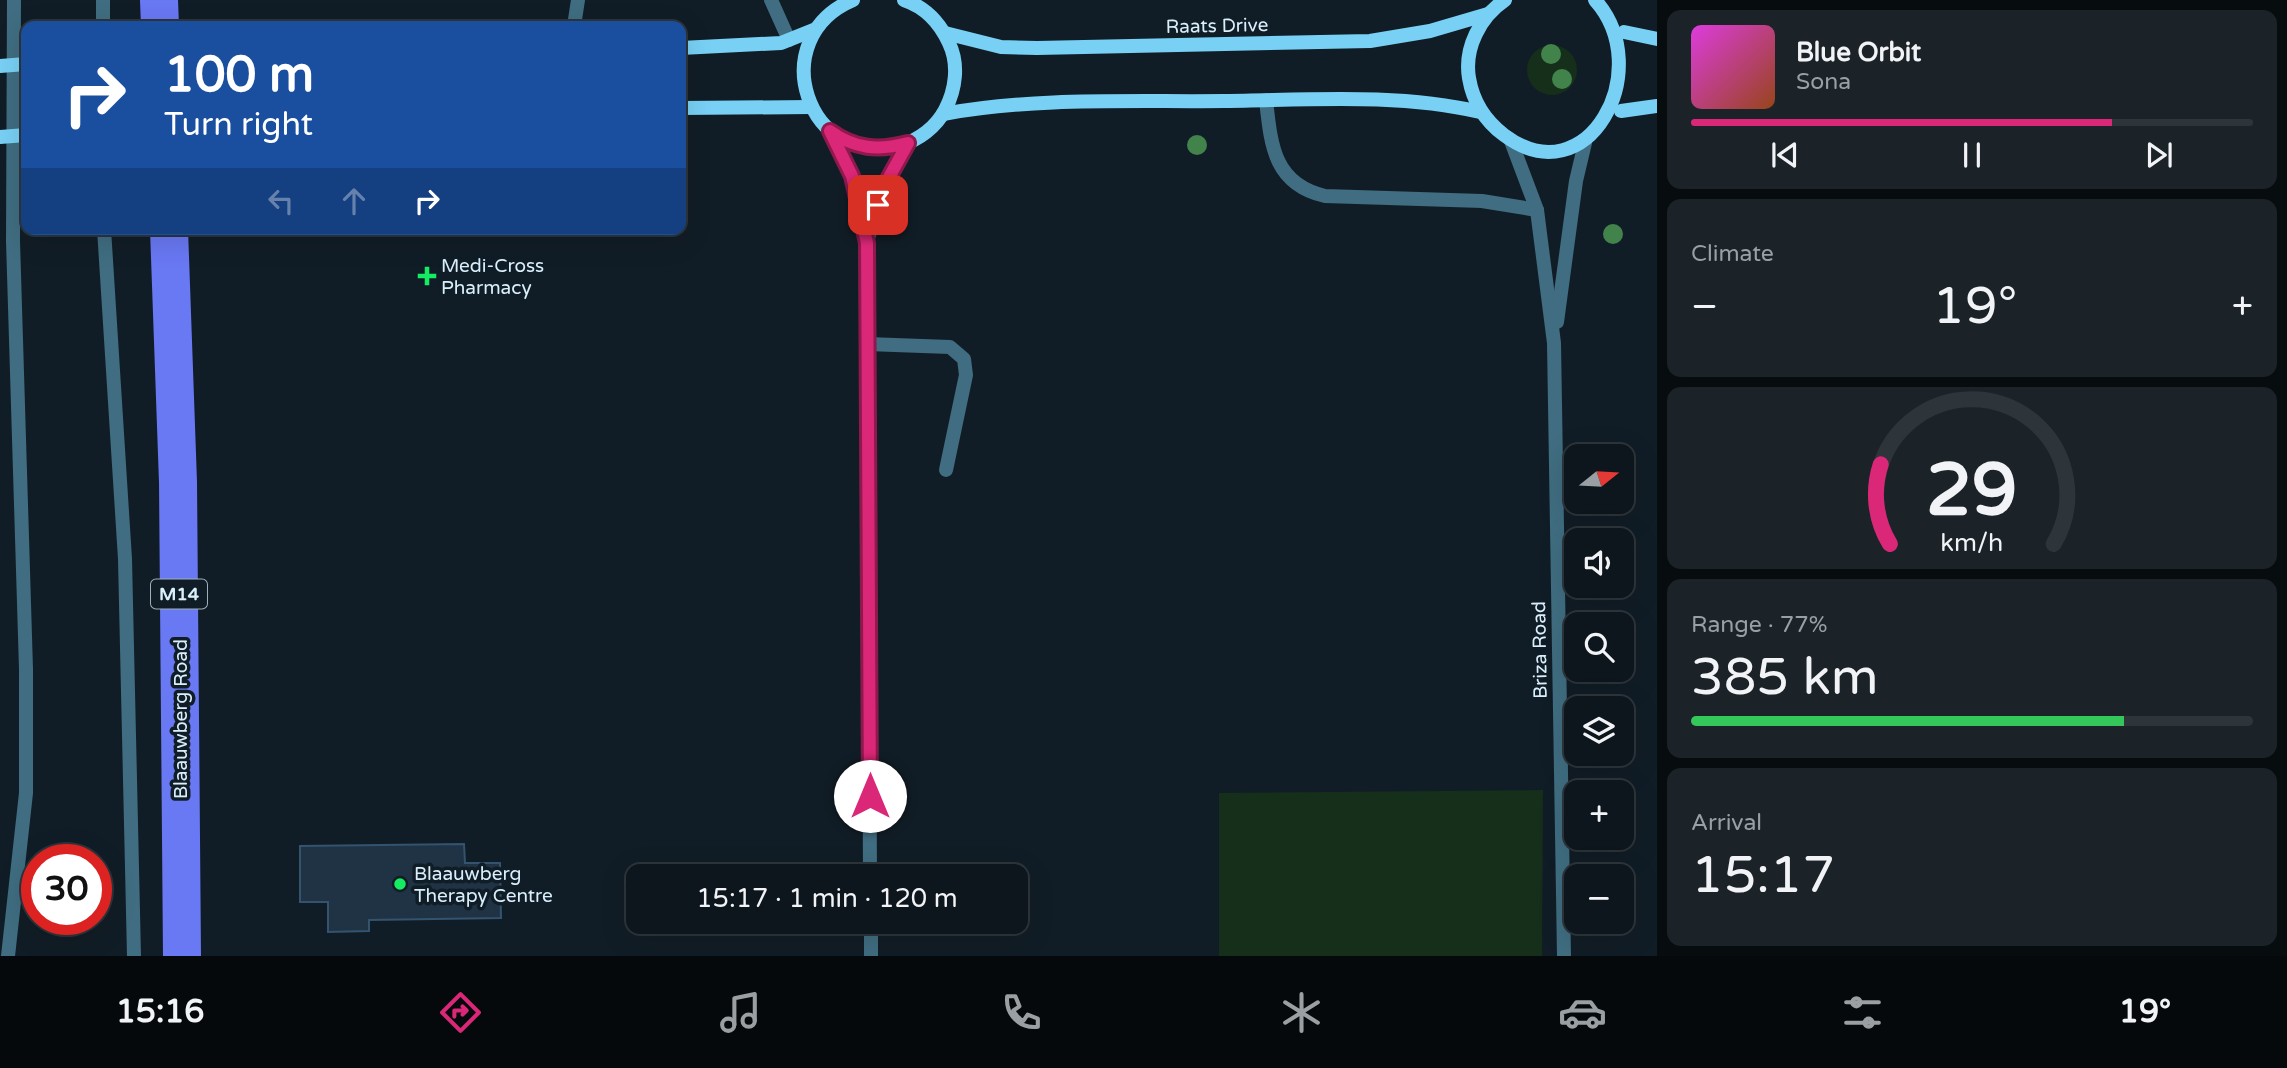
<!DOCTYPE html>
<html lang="en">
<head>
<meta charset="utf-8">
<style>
  :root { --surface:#0d161c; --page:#1b2329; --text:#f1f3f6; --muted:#9a9fa3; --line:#2d353b; --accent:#db2777 }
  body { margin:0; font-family:"Varela Round",sans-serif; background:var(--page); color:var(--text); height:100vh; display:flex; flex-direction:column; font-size:26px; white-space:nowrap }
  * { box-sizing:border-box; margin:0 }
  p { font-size:23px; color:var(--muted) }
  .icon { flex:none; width:38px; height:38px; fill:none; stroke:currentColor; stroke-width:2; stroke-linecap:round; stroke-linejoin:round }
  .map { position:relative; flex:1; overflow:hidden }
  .drawer { display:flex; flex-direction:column; gap:10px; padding:10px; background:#070c0f; width:630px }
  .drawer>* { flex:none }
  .top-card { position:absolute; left:21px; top:21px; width:665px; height:214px; border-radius:14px; box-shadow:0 7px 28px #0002,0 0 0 2px var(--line); background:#1a4fa0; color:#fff; overflow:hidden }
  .needle { width:46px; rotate:72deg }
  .tools { position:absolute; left:1564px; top:444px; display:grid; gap:14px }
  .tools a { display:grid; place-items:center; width:70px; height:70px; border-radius:14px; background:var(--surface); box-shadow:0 7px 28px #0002,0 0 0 2px var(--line); font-size:35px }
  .speed { position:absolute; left:21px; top:844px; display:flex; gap:14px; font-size:35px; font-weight:700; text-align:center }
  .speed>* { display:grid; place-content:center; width:91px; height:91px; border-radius:50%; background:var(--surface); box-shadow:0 7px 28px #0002,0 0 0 2px var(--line); line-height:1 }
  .speed .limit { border:10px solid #d22; background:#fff; color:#111 }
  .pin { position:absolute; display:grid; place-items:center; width:60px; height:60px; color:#fff; margin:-30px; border-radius:14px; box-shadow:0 4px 10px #0006 }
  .me { position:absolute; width:77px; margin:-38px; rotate:0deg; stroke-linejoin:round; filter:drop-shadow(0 0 5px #0008) }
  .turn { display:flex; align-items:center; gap:24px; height:147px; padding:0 28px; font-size:32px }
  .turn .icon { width:91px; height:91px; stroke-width:2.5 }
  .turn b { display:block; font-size:49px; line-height:60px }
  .lanes { display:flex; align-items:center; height:66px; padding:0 28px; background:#0003; justify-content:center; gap:35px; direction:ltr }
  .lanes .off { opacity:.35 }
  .big { font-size:52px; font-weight:600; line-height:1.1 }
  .drawer .card { flex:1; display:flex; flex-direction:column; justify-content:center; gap:10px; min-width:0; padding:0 24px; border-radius:14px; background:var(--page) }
  .drawer .dial { align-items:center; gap:0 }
  .dial svg { height:182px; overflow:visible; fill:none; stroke:var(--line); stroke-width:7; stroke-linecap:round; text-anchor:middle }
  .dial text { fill:var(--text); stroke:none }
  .song { display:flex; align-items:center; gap:21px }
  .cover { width:84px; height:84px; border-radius:10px; background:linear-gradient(135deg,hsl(300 70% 55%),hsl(20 70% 35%)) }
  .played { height:7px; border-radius:4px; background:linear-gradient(90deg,var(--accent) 75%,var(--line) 75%) }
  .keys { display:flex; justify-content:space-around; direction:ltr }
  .heat { display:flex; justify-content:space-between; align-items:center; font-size:38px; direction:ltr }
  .charge { height:10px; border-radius:5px; background:linear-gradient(90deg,#34c759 77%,var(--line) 0) }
  .trip { position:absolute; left:626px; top:864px; width:402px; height:70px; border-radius:14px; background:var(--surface); box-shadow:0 7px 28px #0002,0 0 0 2px var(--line); font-weight:600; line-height:70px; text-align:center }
  .tab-bar { display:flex; height:112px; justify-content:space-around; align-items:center; background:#05090b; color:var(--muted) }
  .tab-bar .icon { width:49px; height:49px }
  .tab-bar .active { color:var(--accent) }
  .tab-bar b { font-size:32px; color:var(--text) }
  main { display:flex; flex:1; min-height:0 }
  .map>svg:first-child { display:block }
  .green { fill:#152f1b }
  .building { fill:#1f3345; stroke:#33536f; stroke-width:2 }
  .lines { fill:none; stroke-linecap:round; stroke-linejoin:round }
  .lane { stroke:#406d81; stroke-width:14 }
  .street { stroke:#406d81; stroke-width:14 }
  .secondary { stroke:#78d0f4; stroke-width:14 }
  .primary { stroke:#6978f3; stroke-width:38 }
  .tree { fill:#42834c }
  .route-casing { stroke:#8e194d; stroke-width:18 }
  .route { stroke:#db2777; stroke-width:12 }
  .poi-dot { fill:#15ec63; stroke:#111d26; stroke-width:2.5 }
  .labels { text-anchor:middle; stroke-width:7; stroke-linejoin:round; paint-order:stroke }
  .shield { fill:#111d26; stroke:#9db0bc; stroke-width:2 }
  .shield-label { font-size:18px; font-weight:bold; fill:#d9effc }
  .street-label { font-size:19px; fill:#d9effc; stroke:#111d26 }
  .poi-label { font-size:19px; fill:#d9effc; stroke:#111d26; text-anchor:start }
</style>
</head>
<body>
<main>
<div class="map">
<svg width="1657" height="956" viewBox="0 0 1657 956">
  <rect width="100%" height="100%" fill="#111d26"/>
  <g class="green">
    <circle cx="1552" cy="70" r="25"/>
    <polygon points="1543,790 1542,956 1219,956 1219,793"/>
  </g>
  <polygon class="building" points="464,844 465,863 500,863 501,918 369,920 369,931 328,932 328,902 300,902 300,846"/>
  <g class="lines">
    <g class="lane">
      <polyline points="103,0 103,26"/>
      <polyline points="771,0 789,40"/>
      <polyline points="574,26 578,0"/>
      <path d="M1266 100C1271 146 1274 184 1325 196L1482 201 1537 210"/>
      <polyline points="104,229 125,559 134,956"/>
      <polyline points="867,344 950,347 964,359 966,375 946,470"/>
      <polyline points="8,956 26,793 26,669 13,241 14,0"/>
    </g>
    <g class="street">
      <polyline points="830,131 852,176 867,243 870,877"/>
      <polyline points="1511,141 1537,210 1554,343 1564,956"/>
      <polyline points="867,241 887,181 908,143"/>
      <polyline points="1557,322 1576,181 1585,143"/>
      <polyline points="871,922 871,956"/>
    </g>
    <g class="secondary">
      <path d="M853 0C763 38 807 171 901 145 919 140 936 127 945 110 956 89 959 64 949 43 940 23 925 7 904 0"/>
      <path d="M1505 0C1480 17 1464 48 1469 78 1473 102 1484 120 1504 135 1588 198 1657 69 1595 0"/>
      <polyline points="1624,32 1657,39"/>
      <polyline points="945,33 1001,47 1037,48 1370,41 1430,31 1488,14"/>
      <polyline points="681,48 781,43 816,29"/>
      <polyline points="0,66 26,64"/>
      <polyline points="681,108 811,107"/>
      <polyline points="1621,111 1657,106"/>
      <path d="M943 114C1036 97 1131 102 1225 101 1310 100 1397 93 1480 112"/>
      <polyline points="0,137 26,135"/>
    </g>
    <g class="primary">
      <polyline points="159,0 160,26"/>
      <polyline points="169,229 178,482 182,956"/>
    </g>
  </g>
  <g class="tree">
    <circle cx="1551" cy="54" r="10"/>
    <circle cx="1562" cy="79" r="10"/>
    <circle cx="1197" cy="145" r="10"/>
    <circle cx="1613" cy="234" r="10"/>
  </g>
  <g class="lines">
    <defs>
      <path id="route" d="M870 796 867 243 852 176 830 131C855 149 878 151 908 143L887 181 878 205"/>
    </defs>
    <use href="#route" class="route-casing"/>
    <use href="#route" class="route"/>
  </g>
  <g class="poi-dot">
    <path d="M423.5 265.5h7v7h7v7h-7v7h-7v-7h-7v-7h7z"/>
    <circle cx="400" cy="884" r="7"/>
  </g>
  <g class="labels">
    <rect class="shield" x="151" y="579.5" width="56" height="29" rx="5"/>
    <g class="shield-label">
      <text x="179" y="600">M14</text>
    </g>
    <g class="street-label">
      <text transform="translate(1217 25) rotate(-1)" y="7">Raats Drive</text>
      <text transform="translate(1539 650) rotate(-91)" y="7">Briza Road</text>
      <text transform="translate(180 719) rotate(-90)" y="7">Blaauwberg Road</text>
    </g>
    <g class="poi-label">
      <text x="441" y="272">Medi-Cross<tspan x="441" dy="22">Pharmacy</tspan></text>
      <text x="414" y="880">Blaauwberg<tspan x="414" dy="22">Therapy Centre</tspan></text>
    </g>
  </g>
</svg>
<div class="tools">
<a><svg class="needle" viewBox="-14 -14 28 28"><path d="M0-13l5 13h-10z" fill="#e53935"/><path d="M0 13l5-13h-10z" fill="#9a9fa3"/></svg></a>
<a><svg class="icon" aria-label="sound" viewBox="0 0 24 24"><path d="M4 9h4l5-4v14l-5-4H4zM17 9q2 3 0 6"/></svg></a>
<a><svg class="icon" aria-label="search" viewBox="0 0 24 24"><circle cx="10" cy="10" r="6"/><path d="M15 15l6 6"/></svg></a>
<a><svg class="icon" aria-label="layers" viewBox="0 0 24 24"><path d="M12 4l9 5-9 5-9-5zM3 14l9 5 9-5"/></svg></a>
<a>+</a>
<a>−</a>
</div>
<div class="speed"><div class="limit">30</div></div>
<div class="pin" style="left:878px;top:205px;background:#d93025"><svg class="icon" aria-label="arrive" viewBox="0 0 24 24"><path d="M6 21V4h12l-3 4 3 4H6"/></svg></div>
<svg class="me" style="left:870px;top:796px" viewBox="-20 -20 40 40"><circle r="19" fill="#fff"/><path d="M0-13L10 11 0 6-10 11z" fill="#db2777"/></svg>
<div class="trip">15:17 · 1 min · 120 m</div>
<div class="top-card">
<div class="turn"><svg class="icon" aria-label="right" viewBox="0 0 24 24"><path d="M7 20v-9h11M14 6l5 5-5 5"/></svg><div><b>100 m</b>Turn right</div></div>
<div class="lanes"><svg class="icon off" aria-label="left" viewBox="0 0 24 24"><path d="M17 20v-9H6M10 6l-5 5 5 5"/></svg><svg class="icon off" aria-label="ahead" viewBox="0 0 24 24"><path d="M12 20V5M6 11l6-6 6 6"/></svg><svg class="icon" aria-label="right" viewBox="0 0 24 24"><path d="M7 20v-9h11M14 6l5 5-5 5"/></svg></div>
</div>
</div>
<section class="drawer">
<div class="card">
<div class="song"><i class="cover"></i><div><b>Blue Orbit</b><p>Sona</p></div></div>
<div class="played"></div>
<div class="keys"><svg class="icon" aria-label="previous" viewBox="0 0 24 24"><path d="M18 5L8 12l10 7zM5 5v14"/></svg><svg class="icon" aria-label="pause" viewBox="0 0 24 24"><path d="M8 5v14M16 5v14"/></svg><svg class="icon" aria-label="next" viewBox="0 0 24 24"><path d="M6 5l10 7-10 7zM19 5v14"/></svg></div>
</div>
<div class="card"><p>Climate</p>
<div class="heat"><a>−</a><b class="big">19°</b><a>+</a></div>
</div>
<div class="card dial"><svg viewBox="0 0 100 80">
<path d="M14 69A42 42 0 1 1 86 69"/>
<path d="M14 69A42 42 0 0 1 10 34" stroke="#db2777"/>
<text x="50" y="56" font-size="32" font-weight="700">29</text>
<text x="50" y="72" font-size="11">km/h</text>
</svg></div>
<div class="card"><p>Range · 77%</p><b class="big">385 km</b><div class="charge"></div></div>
<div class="card"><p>Arrival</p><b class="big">15:17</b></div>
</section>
</main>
<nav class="tab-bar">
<b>15:16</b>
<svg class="icon active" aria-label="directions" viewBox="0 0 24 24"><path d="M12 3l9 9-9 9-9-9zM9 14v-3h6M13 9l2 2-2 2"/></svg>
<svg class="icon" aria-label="music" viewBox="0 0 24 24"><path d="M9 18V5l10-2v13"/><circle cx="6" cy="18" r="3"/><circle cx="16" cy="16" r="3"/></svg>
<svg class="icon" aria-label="phone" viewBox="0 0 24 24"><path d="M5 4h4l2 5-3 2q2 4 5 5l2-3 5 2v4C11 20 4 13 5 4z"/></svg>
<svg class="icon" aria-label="climate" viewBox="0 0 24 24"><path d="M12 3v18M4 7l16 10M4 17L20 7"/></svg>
<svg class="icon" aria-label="car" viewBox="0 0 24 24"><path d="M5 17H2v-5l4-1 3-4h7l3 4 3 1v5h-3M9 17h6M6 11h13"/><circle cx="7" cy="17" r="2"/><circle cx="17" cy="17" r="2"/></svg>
<svg class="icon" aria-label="filters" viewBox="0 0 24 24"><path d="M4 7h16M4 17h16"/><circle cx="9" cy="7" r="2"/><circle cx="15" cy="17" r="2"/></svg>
<b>19°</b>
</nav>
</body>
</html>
